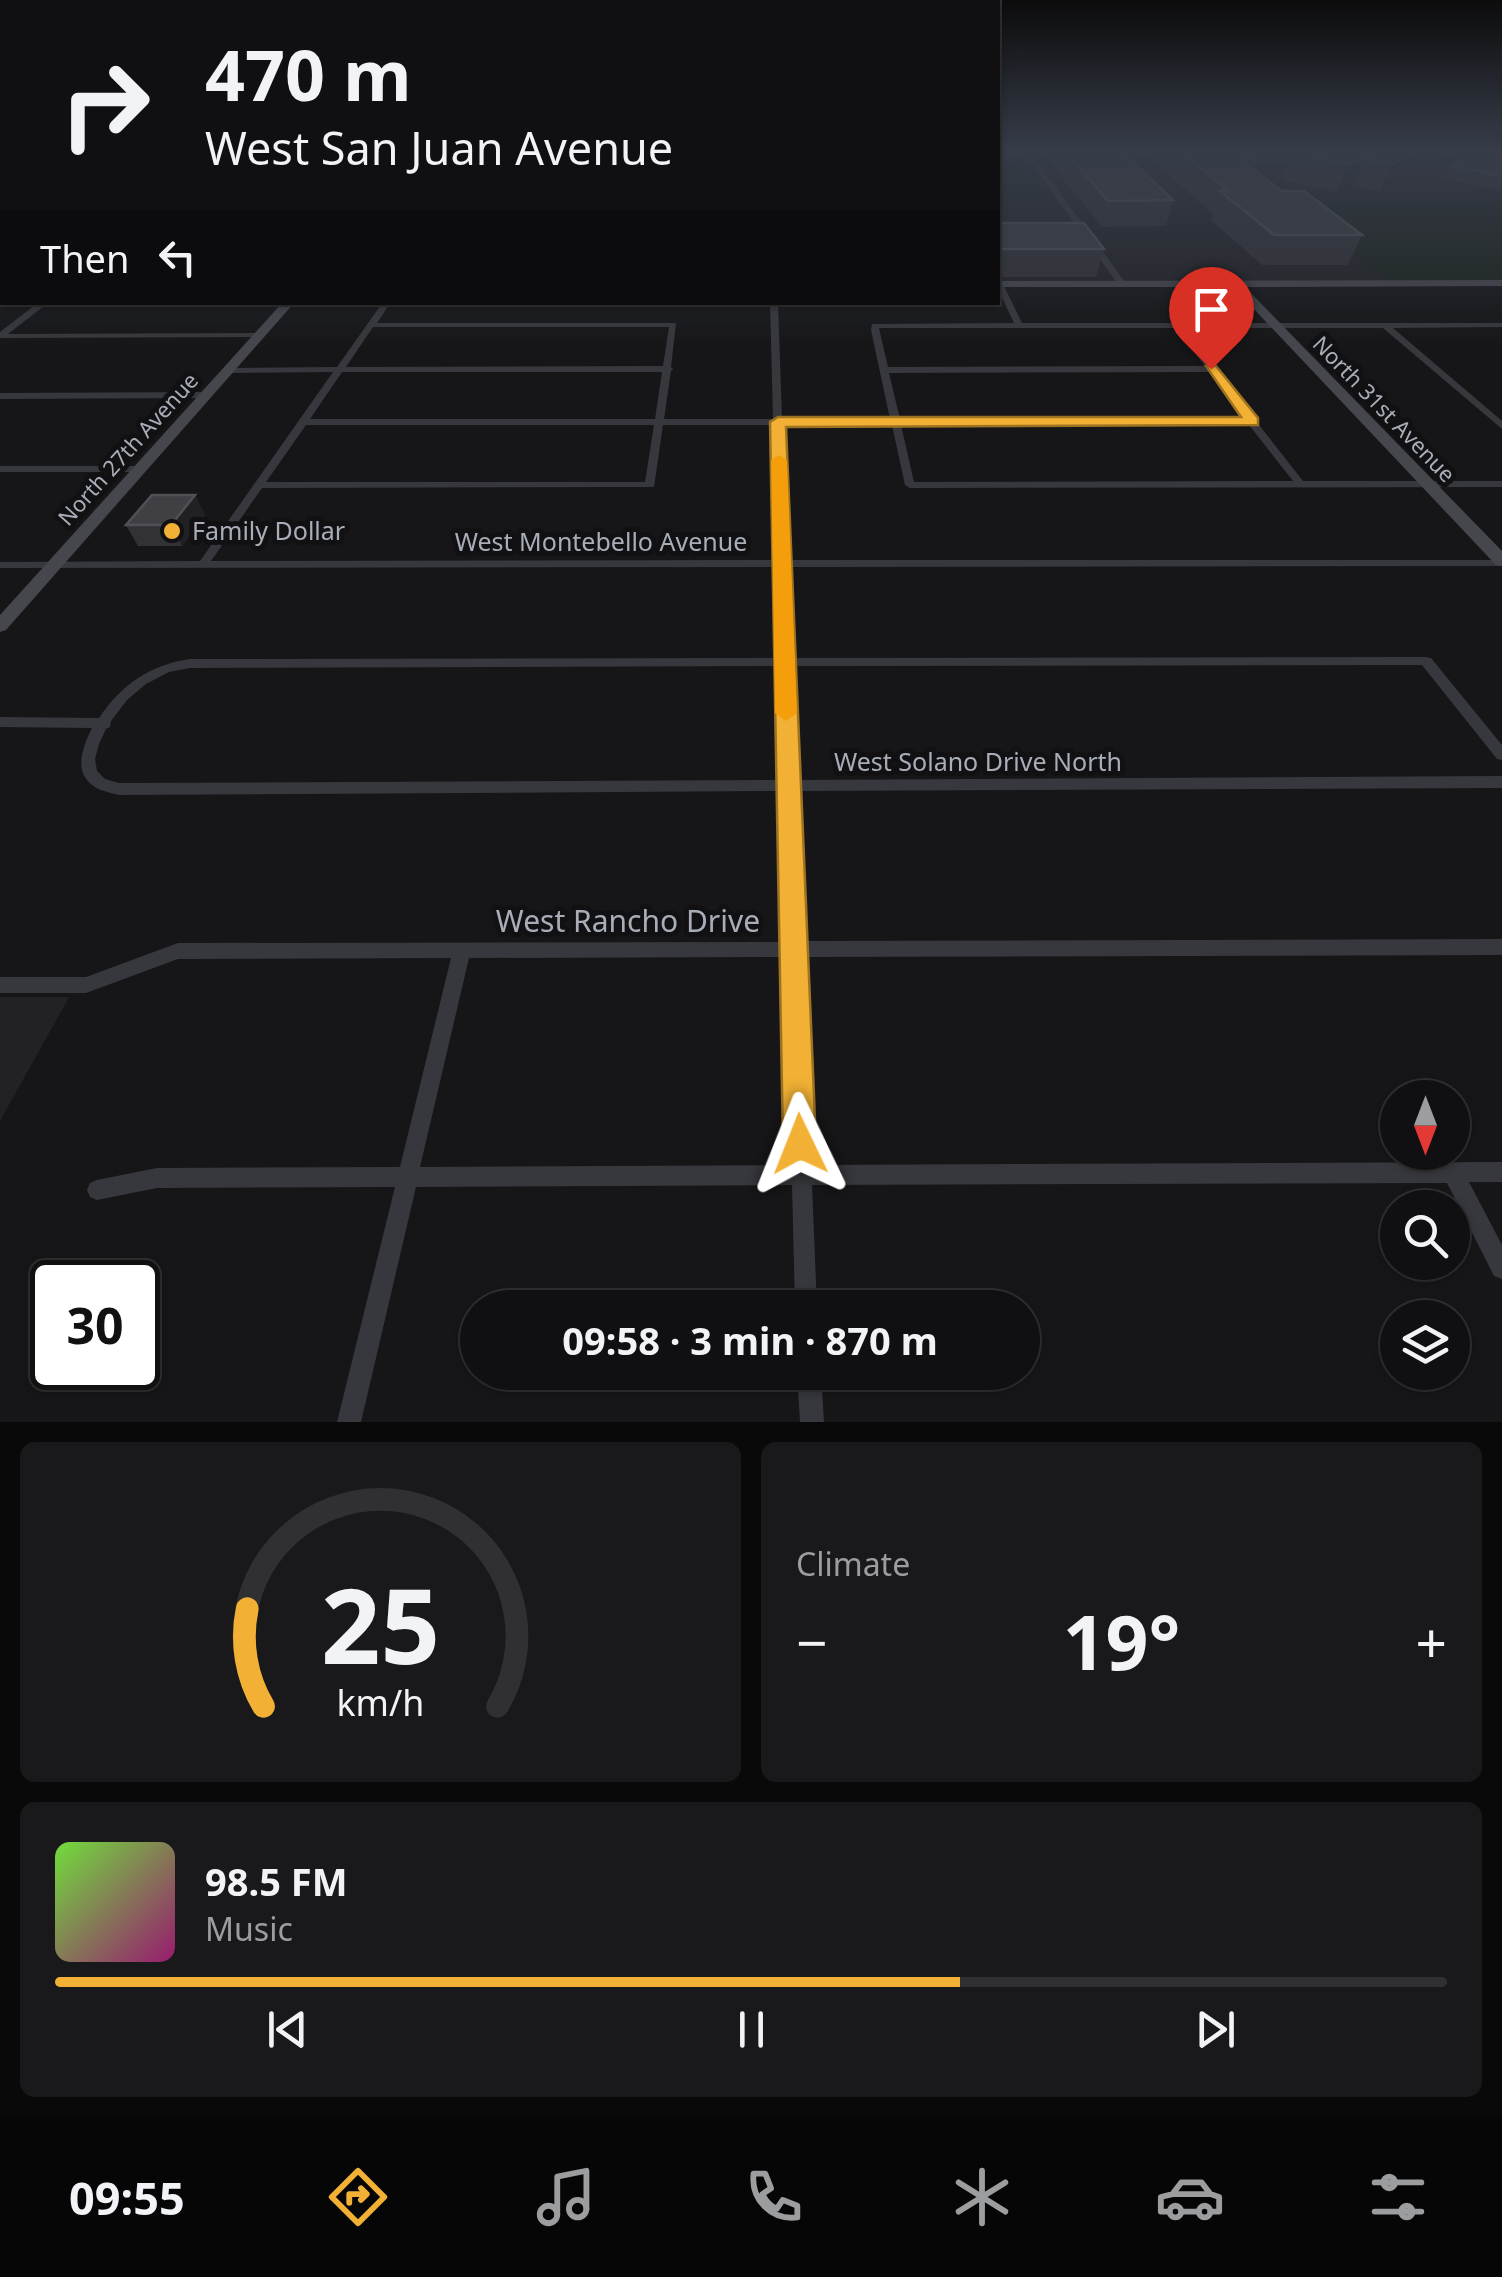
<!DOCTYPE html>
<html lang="en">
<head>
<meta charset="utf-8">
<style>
  :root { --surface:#101012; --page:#19191b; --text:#f1f3f6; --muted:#9c9d9f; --line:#303032; --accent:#f2b134 }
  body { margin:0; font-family:"Noto Sans",sans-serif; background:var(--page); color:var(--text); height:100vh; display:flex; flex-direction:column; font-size:38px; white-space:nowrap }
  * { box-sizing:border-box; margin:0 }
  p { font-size:32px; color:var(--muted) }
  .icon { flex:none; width:55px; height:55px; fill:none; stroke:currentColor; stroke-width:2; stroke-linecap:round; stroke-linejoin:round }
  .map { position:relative; height:1422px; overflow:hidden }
  .sheet { display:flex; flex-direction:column; gap:20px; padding:20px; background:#09090a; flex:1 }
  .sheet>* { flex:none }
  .banner { position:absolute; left:0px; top:0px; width:1000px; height:305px; box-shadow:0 2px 8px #0004,0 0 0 2px var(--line); background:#101012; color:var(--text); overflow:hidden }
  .needle { width:65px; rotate:180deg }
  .buttons { position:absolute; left:1380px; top:1080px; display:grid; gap:20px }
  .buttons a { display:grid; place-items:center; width:90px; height:90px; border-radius:50%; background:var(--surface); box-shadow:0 2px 8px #0004,0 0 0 2px var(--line); font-size:50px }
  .speed { position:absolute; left:30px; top:1260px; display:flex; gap:20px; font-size:50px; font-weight:700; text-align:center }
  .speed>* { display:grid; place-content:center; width:130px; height:130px; border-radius:50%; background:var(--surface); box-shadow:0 2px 8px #0004,0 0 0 2px var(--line); line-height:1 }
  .speed .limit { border:5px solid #111; border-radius:15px; background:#fff; color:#111 }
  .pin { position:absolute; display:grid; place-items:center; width:85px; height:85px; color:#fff; margin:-102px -42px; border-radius:50% 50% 50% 0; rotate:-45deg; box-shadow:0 0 10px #0007 }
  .pin .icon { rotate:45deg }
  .me { position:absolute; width:110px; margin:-55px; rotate:358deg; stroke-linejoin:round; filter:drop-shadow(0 0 8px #0008) }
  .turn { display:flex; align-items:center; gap:35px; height:210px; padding:0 40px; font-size:45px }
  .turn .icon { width:130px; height:130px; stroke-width:2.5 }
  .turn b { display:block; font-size:70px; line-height:85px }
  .then { display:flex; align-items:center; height:95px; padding:0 40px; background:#0003; gap:20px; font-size:38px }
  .big { font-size:75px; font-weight:700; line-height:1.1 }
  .sheet .tile { flex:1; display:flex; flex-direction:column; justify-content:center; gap:15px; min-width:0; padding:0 35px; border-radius:15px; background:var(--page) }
  .sheet .dial { align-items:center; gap:0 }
  .dial svg { height:260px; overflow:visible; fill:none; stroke:var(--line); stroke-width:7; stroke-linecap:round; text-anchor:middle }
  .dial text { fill:var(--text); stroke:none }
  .song { display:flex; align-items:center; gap:30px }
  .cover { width:120px; height:120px; border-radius:15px; background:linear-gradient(135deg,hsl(100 70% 55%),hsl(320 70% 35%)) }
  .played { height:10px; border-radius:5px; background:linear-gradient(90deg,var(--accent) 65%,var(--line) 65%) }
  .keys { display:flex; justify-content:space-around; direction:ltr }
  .heat { display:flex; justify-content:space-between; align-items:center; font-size:55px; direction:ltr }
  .sheet .tiles { flex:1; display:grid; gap:20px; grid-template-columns:1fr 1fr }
  .tile:last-child { grid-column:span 2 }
  .trip { position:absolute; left:460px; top:1290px; width:580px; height:100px; border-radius:50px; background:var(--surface); box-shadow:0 2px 8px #0004,0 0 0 2px var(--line); font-weight:700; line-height:100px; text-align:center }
  .dock { display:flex; height:160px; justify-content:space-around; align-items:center; background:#060607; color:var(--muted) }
  .dock .icon { width:70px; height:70px }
  .dock .selected { color:var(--accent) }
  .dock b { font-size:45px; color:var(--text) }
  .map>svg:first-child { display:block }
  .built { fill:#222225 }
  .green { fill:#1c231d }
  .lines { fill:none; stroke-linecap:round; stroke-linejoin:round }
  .street { fill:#37383d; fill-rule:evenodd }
  .secondary { fill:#45474d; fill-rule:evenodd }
  .highway { stroke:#63666e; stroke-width:25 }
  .wall { fill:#323236 }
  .shaded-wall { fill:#212124 }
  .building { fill:#3f3f44; stroke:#4f5156; stroke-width:2.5 }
  .route { fill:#f2b134; stroke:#9d7322; stroke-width:2.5 }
  .slow { fill:#f59e0b }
  .poi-dot { fill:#f2b134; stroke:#111113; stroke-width:4 }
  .labels { text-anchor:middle; stroke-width:10; stroke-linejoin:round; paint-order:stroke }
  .far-street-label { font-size:22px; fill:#a8adb8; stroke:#111113 }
  .poi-label { font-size:25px; fill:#a8adb8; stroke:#111113; text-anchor:start }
  .street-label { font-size:25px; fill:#a8adb8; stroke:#111113 }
  .near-street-label { font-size:30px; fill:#a8adb8; stroke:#111113 }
</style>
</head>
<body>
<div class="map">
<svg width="1502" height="1422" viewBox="0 0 1502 1422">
  <rect width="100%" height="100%" fill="#161618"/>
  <g class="built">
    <polygon points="1018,149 1502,149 1502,203 1289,203 1388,280 998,284 998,152"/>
    <polygon points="0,997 69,997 0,1121"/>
  </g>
  <g class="green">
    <polygon points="1017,163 1020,164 1048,203 998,203 998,164"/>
    <polygon points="1287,202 1502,203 1502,280 1388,280"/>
  </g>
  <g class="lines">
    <g class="street">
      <polygon points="998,151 1069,152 1067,155 1032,155 1125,282 1125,286 1119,286 1026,155 998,155"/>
      <polygon points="1108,151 1133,152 1136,154 1106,154"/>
      <rect x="0" y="207" width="2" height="4"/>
      <path d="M998 282 1003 284 1022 323H1502V327L1393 328 1502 421V429L1383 328H1183L1303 481H1502V487L910 488 905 485 892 425H783L788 560H1502V566L788 567 792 658 1426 657 1431 658 1502 745V760L1497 759 1422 665 792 666 797 780 1502 776V788L797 791 803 941 1502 939V955L804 957 812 1165 1502 1162V1182H1469L1502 1245V1279L1494 1276 1447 1183 812 1185 817 1308H795L792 1185 416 1187 361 1422H337L395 1187 157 1188 97 1200 90 1197 87 1190 90 1183 97 1180 157 1168 400 1167 451 958 178 959 86 993H0V977H86L178 943 786 942 782 791 119 795C112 793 101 791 95 787 72 773 83 746 92 728L0 727V717L99 718C122 684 150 665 190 659L779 658 777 567 0 568V562L200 561 333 372 229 373 226 372V368L337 367 383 302H391L377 323H676L671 367 673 369 671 371 664 419H773L770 302H778L782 419H890L871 330 872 324 1014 323 998 289ZM373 327H669L663 366 346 367ZM879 328H1175L1205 366 888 367ZM342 372H662L655 419H310ZM1209 372 1245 419H900L889 373ZM306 425H654L645 482H266ZM663 425H773L776 560 211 561 262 488 654 487ZM901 425H1249L1293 481 914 482ZM779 666 782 780 119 783 105 779 97 771 95 759 99 744 106 729 110 727 111 721 127 700 146 684 169 672 190 668ZM786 957 791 1165 420 1167 469 958Z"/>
      <rect x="0" y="285" width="2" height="4"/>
      <polygon points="39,302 49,302 8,334 261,333 265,335 261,337 0,338 0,332"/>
      <polygon points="0,393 206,392 211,395 206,398 0,399"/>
      <polygon points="0,466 141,466 146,469 141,472 0,472"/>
      <polygon points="797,1372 821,1372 824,1422 800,1422"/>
    </g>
    <g class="secondary">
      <rect x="0" y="151" width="2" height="4"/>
      <polygon points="1502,280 1502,286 1245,287 1502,551 1502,566 1496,565 1233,287 998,287 998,281"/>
      <polygon points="283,302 295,302 6,630 0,632 0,615"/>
    </g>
    <polyline class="highway" points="0,187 2,186"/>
  </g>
  <g class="wall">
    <polygon points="1049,149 1119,149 1173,200 1166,226 1102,227 1047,159"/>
    <polygon points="1140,149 1446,149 1444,154 1408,161 1399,180 1380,192 1353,186 1337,192 1282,180 1288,163 1260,161 1257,172 1282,191 1362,235 1348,265 1262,265 1211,220 1213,214"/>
    <polygon points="1502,149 1502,191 1445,179 1451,166"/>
    <polygon points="998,223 1104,249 1096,277 998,277"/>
    <polygon points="195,495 205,515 182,546 138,546 126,525"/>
  </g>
  <g class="shaded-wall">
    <polygon points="1368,149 1446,149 1444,154 1408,161 1399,180 1380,192 1392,164 1364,159 1353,186 1337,192 1348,164"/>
    <polygon points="195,495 205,515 182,546 171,525"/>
  </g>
  <g class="building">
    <polygon points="1063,149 1119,149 1173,200 1108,201"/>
    <polygon points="1177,149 1248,149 1261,160 1240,160 1282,191 1304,191 1362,235 1274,235 1220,191 1229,191"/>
    <polygon points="1299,149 1390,149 1411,154 1392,164 1364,159 1348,164 1292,153"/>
    <polygon points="1478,149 1502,149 1502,176 1451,166"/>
    <polygon points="998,223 1084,223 1104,249 998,249"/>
    <polygon points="152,495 195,495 171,525 126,525"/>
  </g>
  <linearGradient id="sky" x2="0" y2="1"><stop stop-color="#0c0c0d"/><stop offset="0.43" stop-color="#363c48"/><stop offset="1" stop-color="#363c48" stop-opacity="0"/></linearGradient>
  <rect width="1502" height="348" fill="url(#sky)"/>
  <polygon class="route" points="1206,366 1216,366 1258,418 1258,425 786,427 816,1144 811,1156 800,1161 788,1156 783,1144 770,422 778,417 1241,417"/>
  <polygon class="slow" points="779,455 787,460 797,713 786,721 775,713 771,460"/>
  <circle class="poi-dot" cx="172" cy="531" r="10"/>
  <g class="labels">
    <g class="far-street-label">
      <text transform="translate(1384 409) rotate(46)" y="8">North 31st Avenue</text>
      <text transform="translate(128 449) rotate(-48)" y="8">North 27th Avenue</text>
    </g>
    <g class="poi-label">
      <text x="192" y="540">Family Dollar</text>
    </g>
    <g class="street-label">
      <text x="601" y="551">West Montebello Avenue</text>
      <text x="978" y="771">West Solano Drive North</text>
    </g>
    <g class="near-street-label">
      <text x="628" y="932">West Rancho Drive</text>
    </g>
  </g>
</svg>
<div class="buttons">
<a><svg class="needle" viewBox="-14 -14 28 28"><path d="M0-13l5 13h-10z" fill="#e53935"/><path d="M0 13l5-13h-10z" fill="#9c9d9f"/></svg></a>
<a><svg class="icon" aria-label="search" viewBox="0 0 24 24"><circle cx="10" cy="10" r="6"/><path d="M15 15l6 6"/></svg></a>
<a><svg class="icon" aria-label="layers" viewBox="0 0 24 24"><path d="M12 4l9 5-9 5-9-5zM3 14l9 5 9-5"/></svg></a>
</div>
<div class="speed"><div class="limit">30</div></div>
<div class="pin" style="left:1211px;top:369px;background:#d93025"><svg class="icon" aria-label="arrive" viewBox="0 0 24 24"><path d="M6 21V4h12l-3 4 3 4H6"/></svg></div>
<svg class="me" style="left:800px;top:1144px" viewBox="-20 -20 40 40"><path d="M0-17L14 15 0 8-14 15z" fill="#f2b134" stroke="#fff" stroke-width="4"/></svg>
<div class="trip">09:58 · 3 min · 870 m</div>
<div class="banner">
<div class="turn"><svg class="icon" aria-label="right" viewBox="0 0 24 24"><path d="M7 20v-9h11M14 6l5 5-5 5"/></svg><div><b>470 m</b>West San Juan Avenue</div></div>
<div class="then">Then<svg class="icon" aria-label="left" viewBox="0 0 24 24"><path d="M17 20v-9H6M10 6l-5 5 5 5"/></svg></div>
</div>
</div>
<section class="sheet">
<div class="tiles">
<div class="tile dial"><svg viewBox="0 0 100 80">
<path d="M14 69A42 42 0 1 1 86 69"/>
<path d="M14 69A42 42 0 0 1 9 39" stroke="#f2b134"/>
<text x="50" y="56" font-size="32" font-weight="700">25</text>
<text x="50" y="72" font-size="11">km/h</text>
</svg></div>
<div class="tile"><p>Climate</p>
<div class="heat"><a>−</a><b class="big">19°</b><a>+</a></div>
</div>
<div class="tile">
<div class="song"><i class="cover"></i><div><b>98.5 FM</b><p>Music</p></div></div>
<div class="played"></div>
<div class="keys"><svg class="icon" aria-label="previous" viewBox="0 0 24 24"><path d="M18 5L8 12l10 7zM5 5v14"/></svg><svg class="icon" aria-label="pause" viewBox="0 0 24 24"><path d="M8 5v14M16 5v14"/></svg><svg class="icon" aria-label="next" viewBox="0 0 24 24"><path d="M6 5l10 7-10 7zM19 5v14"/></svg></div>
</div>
</div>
</section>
<nav class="dock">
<b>09:55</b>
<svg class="icon selected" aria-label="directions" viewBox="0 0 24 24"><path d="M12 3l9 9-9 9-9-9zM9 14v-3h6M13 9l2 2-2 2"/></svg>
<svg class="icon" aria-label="music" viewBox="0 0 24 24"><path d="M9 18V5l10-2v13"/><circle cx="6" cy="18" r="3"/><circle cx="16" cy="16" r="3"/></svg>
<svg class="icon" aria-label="phone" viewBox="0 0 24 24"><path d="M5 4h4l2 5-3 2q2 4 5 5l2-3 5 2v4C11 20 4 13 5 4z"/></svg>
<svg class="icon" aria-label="climate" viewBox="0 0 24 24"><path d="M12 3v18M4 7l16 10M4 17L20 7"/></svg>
<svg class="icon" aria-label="car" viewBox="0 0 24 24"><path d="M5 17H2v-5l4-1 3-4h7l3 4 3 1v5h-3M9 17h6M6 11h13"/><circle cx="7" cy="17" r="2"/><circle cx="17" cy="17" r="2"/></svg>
<svg class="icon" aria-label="filters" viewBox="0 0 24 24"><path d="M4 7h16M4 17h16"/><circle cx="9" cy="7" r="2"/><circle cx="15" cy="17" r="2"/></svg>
</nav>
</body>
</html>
